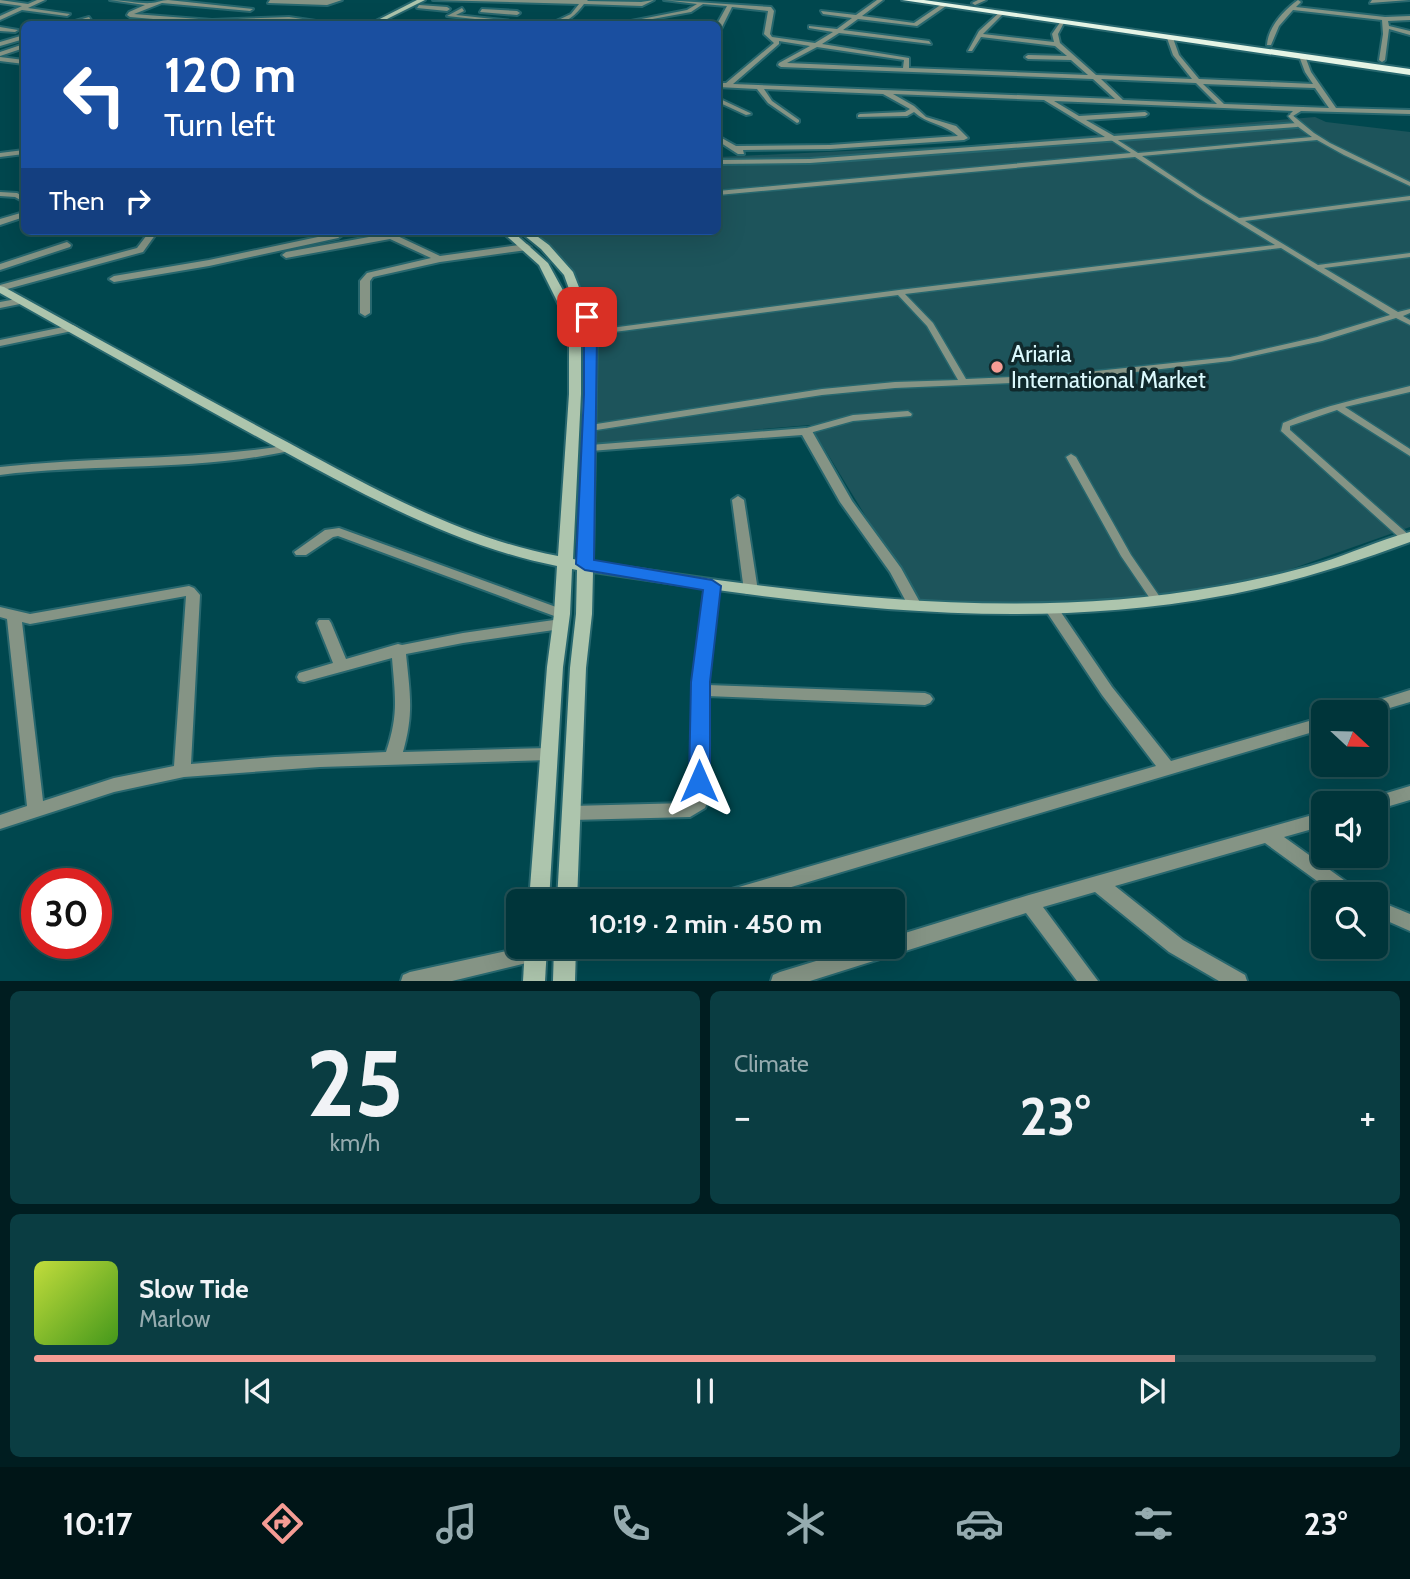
<!DOCTYPE html>
<html lang="en">
<head>
<meta charset="utf-8">
<style>
  :root { --surface:#00353a; --page:#0a3d42; --text:#f1f3f6; --muted:#95abaf; --line:#225054; --accent:#f59c94 }
  body { margin:0; font-family:Cabin,sans-serif; background:var(--page); color:var(--text); height:100vh; display:flex; flex-direction:column; font-size:26px; white-space:nowrap }
  * { box-sizing:border-box; margin:0 }
  p { font-size:23px; color:var(--muted) }
  .icon { flex:none; width:38px; height:38px; fill:none; stroke:currentColor; stroke-width:2; stroke-linecap:round; stroke-linejoin:round }
  .map { position:relative; height:981px; overflow:hidden }
  .drawer { display:flex; flex-direction:column; gap:10px; padding:10px; background:#001d20; flex:1 }
  .drawer>* { flex:none }
  .guide { position:absolute; left:21px; top:21px; width:700px; height:214px; border-radius:10px; box-shadow:0 7px 28px #0002,0 0 0 2px var(--line); background:#1a4fa0; color:#fff; overflow:hidden }
  .needle { width:46px; rotate:112deg }
  .buttons { position:absolute; left:1311px; top:700px; display:grid; gap:14px }
  .buttons a { display:grid; place-items:center; width:77px; height:77px; border-radius:10px; background:var(--surface); box-shadow:0 7px 28px #0002,0 0 0 2px var(--line); font-size:35px }
  .speed { position:absolute; left:21px; top:868px; display:flex; gap:14px; font-size:35px; font-weight:700; text-align:center }
  .speed>* { display:grid; place-content:center; width:91px; height:91px; border-radius:50%; background:var(--surface); box-shadow:0 7px 28px #0002,0 0 0 2px var(--line); line-height:1 }
  .speed .limit { border:10px solid #d22; background:#fff; color:#111 }
  .pin { position:absolute; display:grid; place-items:center; width:60px; height:60px; color:#fff; margin:-30px; border-radius:14px; box-shadow:0 4px 10px #0006 }
  .me { position:absolute; width:77px; margin:-38px; rotate:0deg; stroke-linejoin:round; filter:drop-shadow(0 0 5px #0008) }
  .turn { display:flex; align-items:center; gap:24px; height:147px; padding:0 28px; font-size:32px }
  .turn .icon { width:91px; height:91px; stroke-width:2.5 }
  .turn b { display:block; font-size:49px; line-height:60px }
  .then { display:flex; align-items:center; height:66px; padding:0 28px; background:#0003; gap:14px; font-size:26px }
  .big { font-size:52px; font-weight:800; line-height:1.1 }
  .drawer .tile { flex:1; display:flex; flex-direction:column; justify-content:center; gap:10px; min-width:0; padding:0 24px; border-radius:10px; background:var(--page) }
  .drawer .dial { align-items:center; gap:0 }
  .dial b { font-size:91px; line-height:1 }
  .song { display:flex; align-items:center; gap:21px }
  .cover { width:84px; height:84px; border-radius:10px; background:linear-gradient(135deg,hsl(70 70% 55%),hsl(100 70% 35%)) }
  .played { height:7px; border-radius:4px; background:linear-gradient(90deg,var(--accent) 85%,var(--line) 85%) }
  .keys { display:flex; justify-content:space-around; direction:ltr }
  .heat { display:flex; justify-content:space-between; align-items:center; font-size:38px; direction:ltr }
  .drawer .tiles { flex:1; display:grid; gap:10px; grid-template-columns:1fr 1fr }
  .tile:last-child { grid-column:span 2 }
  .trip { position:absolute; left:506px; top:889px; width:399px; height:70px; border-radius:10px; background:var(--surface); box-shadow:0 7px 28px #0002,0 0 0 2px var(--line); font-weight:800; line-height:70px; text-align:center }
  .tab-bar { display:flex; height:112px; justify-content:space-around; align-items:center; background:#001517; color:var(--muted) }
  .tab-bar .icon { width:49px; height:49px }
  .tab-bar .on { color:var(--accent) }
  .tab-bar b { font-size:32px; color:var(--text) }
  .map>svg:first-child { display:block }
  .built { fill:#1d545b }
  .lines { fill:none; stroke-linecap:round; stroke-linejoin:round }
  .pedestrian-casing { stroke:#27676e; stroke-width:3 }
  .minor-casing { stroke:#27676e; stroke-width:4 }
  .secondary-casing { stroke:#27676e; stroke-width:4 }
  .trunk-casing { stroke:#27676e; stroke-width:4 }
  .pedestrian { fill:#859485; fill-rule:evenodd }
  .minor { fill:#859485; fill-rule:evenodd }
  .secondary { fill:#adc5ad; fill-rule:evenodd }
  .trunk { fill:#e5f4e5; fill-rule:evenodd }
  .route { fill:#1a73e8; stroke:#114b97; stroke-width:2 }
  .poi-dot { fill:#f59c94; stroke:#10292c; stroke-width:2.5 }
  .labels { text-anchor:middle; stroke-width:7; stroke-linejoin:round; paint-order:stroke }
  .poi-label { font-size:23px; fill:#dbf9fd; stroke:#10292c; text-anchor:start }
</style>
</head>
<body>
<div class="map">
<svg width="1410" height="981" viewBox="0 0 1410 981">
  <rect width="100%" height="100%" fill="#00474e"/>
  <polygon class="built" points="1315,117 1326,122 1410,132 1410,527 1249,584 1099,604 918,602 810,425 585,444 581,310 561,259 528,231 718,231 718,157 974,145"/>
  <g class="lines">
    <defs>
      <g id="pedestrian">
        <path d="M1291 114 1314 133 1330 143 1410 182V186L1344 155 1317 140 1142 156 1202 196 1239 218 1410 196V200L1245 221 1318 265 1410 253V257L1324 268 1398 312 1410 309V313L1403 316 1410 320V325L1396 318 1322 341 1230 361 1058 381 895 388 822 395 590 431 586 428 590 425 822 389 895 382 958 380 927 326 898 295 591 335 587 333 588 331 899 290 1275 245 1198 198 1135 157 718 195V191L1131 153 1111 140 1110 139 1113 137 1138 153 1312 137 1297 126 1288 116ZM1281 248 1390 315 1317 337 1230 357 1058 375 966 379 933 323 905 294Z"/>
        <path d="M1410 386V392L1345 407 1410 449V456L1337 410 1290 426V430L1410 536V540H1402L1281 431 1283 423C1324 405 1367 397 1410 386Z"/>
        <polygon points="908,411 912,414 911,416 853,421 806,434 802,431 803,429 853,415"/>
        <polygon points="1071,454 1076,457 1131,555 1162,600 1161,603 1153,603 1121,556 1066,457"/>
      </g>
      <g id="minor">
        <polygon points="0,0 28,4 37,0 45,0 28,8 70,14 67,16 22,10 0,20 0,16 22,6 0,3"/>
        <path d="M110 0C122 0 141 4 151 3 157 3 161 0 168 0L253 9 250 11 162 3 134 14 212 20 289 17 336 24 289 21 212 24 130 17 127 15 129 12 145 5Z"/>
        <polygon points="270,0 342,0 327,5 268,3"/>
        <path d="M433 0H588L587 1 641 2 654 0 642 6 584 4C576 15 565 25 550 24L571 14 579 4Z"/>
        <path d="M664 0 771 7 774 11 770 34 772 37 815 43 833 32 809 28V26L837 29 852 18 823 14 821 11 856 15 877 0H883L862 16 914 23 942 4H946V6L917 26 858 19 843 30 929 41 931 44 839 33 822 44 909 58V68L1088 75 1071 60 1028 59 1025 57 1028 55 1067 56 1055 46 981 37 972 51H968L979 31 1001 11 1003 14 983 34 1054 42 1052 34 1061 21H1065L1058 34 1060 43 1096 75 1192 79 1173 55 1167 38 1170 36 1173 38 1179 55 1199 79 1313 84 1305 72 1299 56 1302 54 1305 56 1311 72 1336 108 1410 110V114L1301 111 1293 116 1290 114 1293 111 1054 101 1079 116 1145 112 1148 114 1145 116 1086 120 1114 136 1297 123 1301 125 1297 127 810 163 718 164V160L810 159 1105 137 1044 100 893 94 914 106 926 117 956 126 968 138 964 140 830 149 743 150 744 154H738L718 141V136L736 146 830 145 958 136C945 124 927 124 914 112L907 116 858 117V115L860 114 905 112 910 109 883 94 764 89 772 101 799 120V122L797 123 768 103 757 89 718 87V83H726L774 43 764 34 768 11 732 7 721 29 718 31 717 24 727 6 703 4 691 12 625 24H616L687 10 697 4ZM779 41 810 46 779 63 778 65 781 67 1093 79 1115 99 733 84 779 44ZM817 47 904 60 903 68 787 63ZM1101 79 1196 83 1217 104 1123 100ZM1203 84 1315 88 1329 108 1224 104Z"/>
        <polygon points="978,0 986,0 975,5 972,3"/>
        <path d="M1298 0 1301 2 1296 7 1385 17 1410 16V20L1388 21 1389 26 1410 31V35L1389 29 1385 60 1382 62 1379 60 1383 34 1382 20 1293 10 1279 26 1271 45H1267C1268 27 1284 10 1298 0Z"/>
        <polygon points="1372,0 1409,0 1370,3"/>
        <polygon points="419,5 447,7 450,9 447,11 417,8"/>
        <polygon points="462,8 464,11 456,15 539,24 523,24 447,16"/>
        <polygon points="482,9 517,11 520,13 517,15 480,12"/>
        <polygon points="89,17 91,20 73,24 65,24"/>
        <polygon points="0,27 18,30 15,32 0,31"/>
        <polygon points="24,35 24,39 0,46 0,42"/>
        <polygon points="24,44 24,48 0,56 0,52"/>
        <polygon points="0,57 24,60 24,64 0,61"/>
        <polygon points="718,98 750,113 751,114 746,115 718,102"/>
        <polygon points="24,150 24,154 0,157 0,153"/>
        <polygon points="0,192 17,193 24,197 24,202 15,197 0,196"/>
        <polygon points="24,212 24,217 0,225 0,219"/>
        <polygon points="150,231 158,231 143,252 0,291 0,285 137,248"/>
        <polygon points="338,231 348,231 338,238 209,266 114,282 109,279 114,276 209,260 332,234"/>
        <polygon points="391,233 440,256 527,244 531,247 527,250 440,262 373,277 370,281 370,313 365,316 360,313 360,281 367,273 431,258 390,239 286,258 282,255 286,252"/>
        <polygon points="67,242 71,245 70,247 0,270 0,264"/>
        <polygon points="22,298 25,299 25,303 0,308 0,302"/>
        <polygon points="73,325 78,328 77,330 0,346 0,340"/>
        <polygon points="806,428 812,431 852,501 901,568 922,606 920,609 910,609 890,572 840,502 802,435 590,451 584,448 590,445"/>
        <path d="M289 445 295 448 293 450C199 472 96 463 0 475V467C96 456 193 461 289 445Z"/>
        <polygon points="738,496 744,500 758,591 756,594 746,594 744,591 732,500"/>
        <polygon points="339,528 567,611 569,614 567,617 557,617 338,536 333,537 306,555 296,555 294,552 325,530"/>
        <polygon points="712,581 717,583 719,586 707,685 925,693 930,695 933,699 930,703 925,705 707,696 707,803 705,808 690,817 572,820 566,818 564,813 566,808 572,806 687,803 691,800 693,682 705,586 707,583"/>
        <path d="M189 586 194 588 200 595 191 764 275 757 386 752C399 714 395 696 392 658L304 682 299 681 297 677 299 673 333 663 317 623 319 620H329L331 623 346 659 398 644 402 645 463 633 561 619 566 621 568 624 566 627 561 629 463 643 406 654C410 694 414 713 403 752L549 748 555 750 557 754 555 758 549 760 320 767 184 777 114 792 0 829V815L27 806 7 619 0 617V607L30 614ZM186 596 174 766 114 778 43 801 22 622 30 624Z"/>
        <polygon points="1051,603 1056,605 1112,687 1171,761 1323,717 1323,729 744,901 709,901 712,895 718,893 1156,766 1102,695 1044,608 1046,605"/>
        <polygon points="1410,690 1410,702 1376,712 1350,712 1353,708"/>
        <polygon points="1410,786 1410,800 1376,810 1376,803 1368,803 1370,798"/>
        <polygon points="1323,812 1323,826 1284,837 1355,888 1358,894 1335,894 1265,843 1115,886 1183,940 1245,975 1247,981 1219,981 1169,952 1095,892 1043,907 1098,981 1077,981 1026,913 810,981 771,981 773,975 780,972 862,947 892,947 892,937 1029,895"/>
        <polygon points="1376,900 1410,914 1410,931 1376,916"/>
        <polygon points="525,947 543,947 545,953 543,959 452,981 401,981 403,975 410,972"/>
        <polygon points="556,947 575,947 573,953 566,956 558,953"/>
      </g>
      <g id="secondary">
        <polygon points="417,0 425,0 377,24 370,24"/>
        <path d="M501 231H512L548 263 571 305 581 333V394L573 559 578 560 585 333 564 275 541 249 519 231H530L549 245 573 272 597 333 593 562C801 593 1012 624 1221 586 1254 580 1288 573 1320 563 1350 554 1379 540 1410 532V542C1348 565 1287 584 1221 596 1012 635 800 603 593 572L592 614 586 668 577 901H557L570 668 576 614 577 570 572 569 570 614 563 667 549 901H529L547 667 554 614 557 566C456 546 364 495 274 446 182 396 91 344 0 293V286L4 287C99 339 193 392 289 443 374 489 462 538 558 556L569 394V333L559 305 539 265Z"/>
        <polygon points="525,947 547,947 545,981 523,981"/>
        <polygon points="554,947 576,947 575,981 553,981"/>
      </g>
      <polygon id="trunk" points="902,0 924,0 1410,69 1410,75"/>
    </defs>
    <use href="#pedestrian" class="pedestrian-casing"/>
    <use href="#minor" class="minor-casing"/>
    <use href="#secondary" class="secondary-casing"/>
    <use href="#trunk" class="trunk-casing"/>
    <use href="#pedestrian" class="pedestrian"/>
    <use href="#minor" class="minor"/>
    <use href="#secondary" class="secondary"/>
    <use href="#trunk" class="trunk"/>
  </g>
  <polygon class="route" points="587,314 594,317 597,333 594,560 712,580 721,586 710,682 710,781 707,787 699,789 692,787 689,781 691,682 703,590 585,570 576,564 584,394 584,333 581,317"/>
  <circle class="poi-dot" cx="997" cy="367" r="7"/>
  <g class="labels">
    <g class="poi-label">
      <text x="1011" y="362">Ariaria<tspan x="1011" dy="26">International Market</tspan></text>
    </g>
  </g>
</svg>
<div class="buttons">
<a><svg class="needle" viewBox="-14 -14 28 28"><path d="M0-13l5 13h-10z" fill="#e53935"/><path d="M0 13l5-13h-10z" fill="#95abaf"/></svg></a>
<a><svg class="icon" aria-label="sound" viewBox="0 0 24 24"><path d="M4 9h4l5-4v14l-5-4H4zM17 9q2 3 0 6"/></svg></a>
<a><svg class="icon" aria-label="search" viewBox="0 0 24 24"><circle cx="10" cy="10" r="6"/><path d="M15 15l6 6"/></svg></a>
</div>
<div class="speed"><div class="limit">30</div></div>
<div class="pin" style="left:587px;top:317px;background:#d93025"><svg class="icon" aria-label="arrive" viewBox="0 0 24 24"><path d="M6 21V4h12l-3 4 3 4H6"/></svg></div>
<svg class="me" style="left:699px;top:781px" viewBox="-20 -20 40 40"><path d="M0-17L14 15 0 8-14 15z" fill="#1a73e8" stroke="#fff" stroke-width="4"/></svg>
<div class="trip">10:19 · 2 min · 450 m</div>
<div class="guide">
<div class="turn"><svg class="icon" aria-label="left" viewBox="0 0 24 24"><path d="M17 20v-9H6M10 6l-5 5 5 5"/></svg><div><b>120 m</b>Turn left</div></div>
<div class="then">Then<svg class="icon" aria-label="right" viewBox="0 0 24 24"><path d="M7 20v-9h11M14 6l5 5-5 5"/></svg></div>
</div>
</div>
<section class="drawer">
<div class="tiles">
<div class="tile dial"><b>25</b><p>km/h</p></div>
<div class="tile"><p>Climate</p>
<div class="heat"><a>−</a><b class="big">23°</b><a>+</a></div>
</div>
<div class="tile">
<div class="song"><i class="cover"></i><div><b>Slow Tide</b><p>Marlow</p></div></div>
<div class="played"></div>
<div class="keys"><svg class="icon" aria-label="previous" viewBox="0 0 24 24"><path d="M18 5L8 12l10 7zM5 5v14"/></svg><svg class="icon" aria-label="pause" viewBox="0 0 24 24"><path d="M8 5v14M16 5v14"/></svg><svg class="icon" aria-label="next" viewBox="0 0 24 24"><path d="M6 5l10 7-10 7zM19 5v14"/></svg></div>
</div>
</div>
</section>
<nav class="tab-bar">
<b>10:17</b>
<svg class="icon on" aria-label="directions" viewBox="0 0 24 24"><path d="M12 3l9 9-9 9-9-9zM9 14v-3h6M13 9l2 2-2 2"/></svg>
<svg class="icon" aria-label="music" viewBox="0 0 24 24"><path d="M9 18V5l10-2v13"/><circle cx="6" cy="18" r="3"/><circle cx="16" cy="16" r="3"/></svg>
<svg class="icon" aria-label="phone" viewBox="0 0 24 24"><path d="M5 4h4l2 5-3 2q2 4 5 5l2-3 5 2v4C11 20 4 13 5 4z"/></svg>
<svg class="icon" aria-label="climate" viewBox="0 0 24 24"><path d="M12 3v18M4 7l16 10M4 17L20 7"/></svg>
<svg class="icon" aria-label="car" viewBox="0 0 24 24"><path d="M5 17H2v-5l4-1 3-4h7l3 4 3 1v5h-3M9 17h6M6 11h13"/><circle cx="7" cy="17" r="2"/><circle cx="17" cy="17" r="2"/></svg>
<svg class="icon" aria-label="filters" viewBox="0 0 24 24"><path d="M4 7h16M4 17h16"/><circle cx="9" cy="7" r="2"/><circle cx="15" cy="17" r="2"/></svg>
<b>23°</b>
</nav>
</body>
</html>
